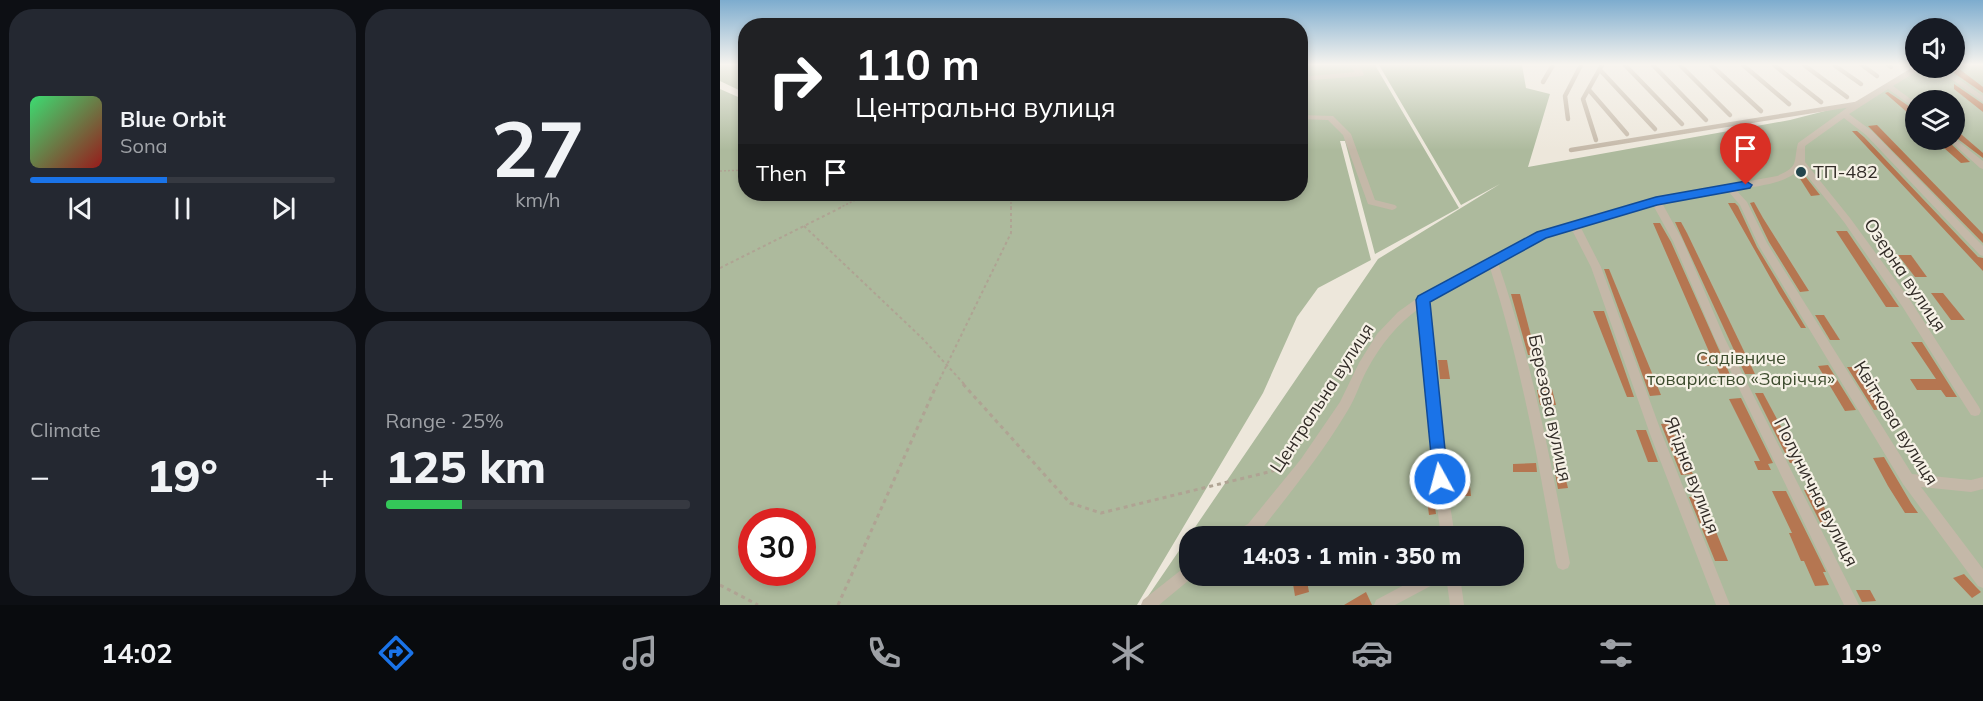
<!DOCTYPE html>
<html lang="en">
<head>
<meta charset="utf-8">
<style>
  :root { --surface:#171b24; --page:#242831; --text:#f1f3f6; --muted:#9ea1a6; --line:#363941; --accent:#1a73e8 }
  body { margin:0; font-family:Mulish,sans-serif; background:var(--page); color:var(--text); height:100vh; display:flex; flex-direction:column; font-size:22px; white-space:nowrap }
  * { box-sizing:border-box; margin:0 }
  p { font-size:20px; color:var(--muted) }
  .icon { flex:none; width:33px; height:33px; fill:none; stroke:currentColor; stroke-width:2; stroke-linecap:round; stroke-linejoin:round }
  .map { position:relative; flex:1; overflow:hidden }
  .details { display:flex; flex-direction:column; gap:9px; padding:9px; background:#0d0f14; width:720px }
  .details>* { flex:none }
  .top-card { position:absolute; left:18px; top:18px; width:570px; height:183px; border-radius:24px; box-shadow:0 3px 9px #0003; background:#202124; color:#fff; overflow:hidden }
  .controls { position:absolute; left:1185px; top:18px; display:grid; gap:12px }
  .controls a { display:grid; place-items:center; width:60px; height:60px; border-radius:50%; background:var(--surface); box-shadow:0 3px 9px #0003; font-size:30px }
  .speed { position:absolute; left:18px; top:508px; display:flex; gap:12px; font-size:30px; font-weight:700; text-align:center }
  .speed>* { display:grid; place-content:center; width:78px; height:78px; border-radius:50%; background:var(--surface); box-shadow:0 3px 9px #0003; line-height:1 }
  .speed .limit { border:9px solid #d22; background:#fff; color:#111 }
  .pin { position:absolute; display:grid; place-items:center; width:51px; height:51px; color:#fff; margin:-62px -26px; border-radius:50% 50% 50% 0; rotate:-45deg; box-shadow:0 0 6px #0007 }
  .pin .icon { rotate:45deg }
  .me { position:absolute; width:66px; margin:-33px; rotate:353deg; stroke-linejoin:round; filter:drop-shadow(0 0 4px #0008) }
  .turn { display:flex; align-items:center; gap:21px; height:126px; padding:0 18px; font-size:27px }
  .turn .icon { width:78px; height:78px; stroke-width:2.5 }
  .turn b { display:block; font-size:42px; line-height:51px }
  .then { display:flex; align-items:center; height:57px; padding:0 18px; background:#0003; gap:12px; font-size:22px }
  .big { font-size:45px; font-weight:800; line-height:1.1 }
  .details .tile { flex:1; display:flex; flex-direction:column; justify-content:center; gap:9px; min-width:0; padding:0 21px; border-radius:24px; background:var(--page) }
  .details .dial { align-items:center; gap:0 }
  .dial b { font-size:78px; line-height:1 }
  .song { display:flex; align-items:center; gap:18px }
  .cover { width:72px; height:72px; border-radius:9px; background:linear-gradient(135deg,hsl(140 70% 55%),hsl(0 70% 35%)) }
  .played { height:6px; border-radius:3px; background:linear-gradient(90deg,var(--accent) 45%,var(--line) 45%) }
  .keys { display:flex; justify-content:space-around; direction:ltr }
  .heat { display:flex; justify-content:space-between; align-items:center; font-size:33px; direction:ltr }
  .charge { height:9px; border-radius:4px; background:linear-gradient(90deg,#34c759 25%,var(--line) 0) }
  .details .tiles { flex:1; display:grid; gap:9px; grid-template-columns:repeat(2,1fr) }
  .trip { position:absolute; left:459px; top:526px; width:345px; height:60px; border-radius:24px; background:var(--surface); box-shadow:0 3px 9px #0003; font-weight:800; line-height:60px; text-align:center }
  .tabs { display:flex; height:96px; justify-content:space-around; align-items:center; background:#090b0e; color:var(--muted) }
  .tabs .icon { width:42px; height:42px }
  .tabs .selected { color:var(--accent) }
  .tabs b { font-size:27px; color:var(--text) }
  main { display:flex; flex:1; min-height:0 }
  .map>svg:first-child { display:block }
  .green { fill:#adba9d; fill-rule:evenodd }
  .building { fill:#b57651 }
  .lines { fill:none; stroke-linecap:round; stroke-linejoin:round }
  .path-far2 { stroke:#afa393; stroke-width:1.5; stroke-dasharray:2 2; stroke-linecap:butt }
  .path-far1 { stroke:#afa393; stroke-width:2; stroke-dasharray:3 3; stroke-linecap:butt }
  .path { stroke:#afa393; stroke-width:3; stroke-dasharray:4 4; stroke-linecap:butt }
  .lane { stroke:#c4b8a8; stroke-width:4.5 }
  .street { fill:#c4b8a8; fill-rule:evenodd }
  .route { fill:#1a73e8; stroke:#114b97; stroke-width:1.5 }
  .poi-dot { fill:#23454d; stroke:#f6f1e6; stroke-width:2 }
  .labels { text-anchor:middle; stroke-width:4.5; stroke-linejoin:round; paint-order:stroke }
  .poi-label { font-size:18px; fill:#322c27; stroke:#f6f1e6; text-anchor:start }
  .street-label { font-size:18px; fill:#322c27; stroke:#f6f1e6 }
  .park-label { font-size:18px; fill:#3e4d2f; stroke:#f6f1e6 }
</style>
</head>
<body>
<main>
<section class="details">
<div class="tiles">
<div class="tile">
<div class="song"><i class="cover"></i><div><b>Blue Orbit</b><p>Sona</p></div></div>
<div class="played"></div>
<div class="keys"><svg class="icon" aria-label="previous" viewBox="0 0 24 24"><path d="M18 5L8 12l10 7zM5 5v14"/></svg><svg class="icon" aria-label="pause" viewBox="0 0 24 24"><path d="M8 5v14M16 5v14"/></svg><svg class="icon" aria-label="next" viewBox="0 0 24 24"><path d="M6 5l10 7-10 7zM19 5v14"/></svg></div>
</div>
<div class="tile dial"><b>27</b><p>km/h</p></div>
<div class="tile"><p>Climate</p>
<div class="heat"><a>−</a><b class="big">19°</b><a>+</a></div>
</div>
<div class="tile"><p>Range · 25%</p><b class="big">125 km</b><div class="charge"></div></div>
</div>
</section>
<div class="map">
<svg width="1263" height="605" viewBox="0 0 1263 605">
  <rect width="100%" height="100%" fill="#ede7db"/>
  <g class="green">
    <polygon points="0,65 25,65 25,93 0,81"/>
    <path d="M581 65H655L739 208 655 254 625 141H620L651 260 598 288 577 317 543 393 417 605H0V89L25 100 26 194H580ZM32 522H82V573H32Z"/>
    <path d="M659 65H802L806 88 830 94 808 167 1070 120 1136 103 1195 66 1263 65V605H422L658 259 780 184 741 205ZM1196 100H1234V140H1196ZM470 537H794V576H470Z"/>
  </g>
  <g class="building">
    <polygon points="1234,65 1263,87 1263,93 1234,73"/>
    <polygon points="1234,84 1263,104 1263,112 1234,89"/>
    <polygon points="1168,92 1196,111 1196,120 1165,93"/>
    <polygon points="1157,125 1263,234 1263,243 1148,126"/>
    <polygon points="1234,128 1263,153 1263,158 1234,136"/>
    <polygon points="1132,131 1137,131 1144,137 1258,257 1263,258 1263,271"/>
    <polygon points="1215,140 1227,140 1250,162 1241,163"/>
    <polygon points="1081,171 1100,195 1091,196 1077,174"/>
    <polygon points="1034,202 1043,218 1089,291 1080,292 1049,242 1030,203"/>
    <polygon points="1008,203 1015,203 1018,206 1037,247 1086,328 1081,328 1059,293"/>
    <polygon points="955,222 961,222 967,233 1035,374 1025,374"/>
    <polygon points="933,223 940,223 951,242 1012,379 1002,380 996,365 984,366 980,355 990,354"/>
    <polygon points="1116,231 1127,231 1179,307 1166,307"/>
    <polygon points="1178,255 1191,255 1207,277 1195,277"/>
    <polygon points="884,269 889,269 941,395 930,396"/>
    <polygon points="1211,293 1223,293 1245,320 1231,320"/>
    <polygon points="791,294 800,294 816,355 808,355"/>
    <polygon points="873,311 884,311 914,397 907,397"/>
    <polygon points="1095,315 1104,315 1120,340 1110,340"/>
    <polygon points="1191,342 1202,342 1237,397 1226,397 1221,390 1197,390 1190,379 1216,379"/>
    <polygon points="718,360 727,360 730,379 720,379"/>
    <polygon points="1108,365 1136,410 1125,411 1098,366"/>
    <polygon points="1127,367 1137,367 1164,409 1154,410"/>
    <polygon points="832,389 836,405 820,405 817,390"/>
    <polygon points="1035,393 1043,393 1080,462 1070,463"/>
    <polygon points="1021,398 1053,463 1048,464 1051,470 1038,470 1034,461 1040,461 1009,399"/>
    <polygon points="949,423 968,465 973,474 961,475 941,424"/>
    <polygon points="916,430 926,430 938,462 928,462"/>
    <polygon points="1164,457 1191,503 1198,513 1185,513 1168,486 1153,458"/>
    <polygon points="841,461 848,488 838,489 833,462"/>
    <polygon points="816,463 817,472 793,472 793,464"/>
    <polygon points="743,464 746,487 750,486 751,496 738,496 734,465"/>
    <polygon points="703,465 709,465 716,514 709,515"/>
    <polygon points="1095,489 1107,513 1113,523 1101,524 1084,490"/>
    <polygon points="1052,491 1066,491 1106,572 1103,572 1109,585 1095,586 1084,561 1081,561 1069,533 1072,533"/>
    <polygon points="980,496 992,522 1008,561 995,561 969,497"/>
    <polygon points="1244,574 1256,587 1261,592 1252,598 1233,578"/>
    <polygon points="587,581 589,592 575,596 573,584"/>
    <polygon points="1136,590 1150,590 1156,601 1142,602"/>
    <polygon points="646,592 652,605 624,605"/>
  </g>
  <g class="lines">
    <g class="path-far2">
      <polyline points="0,171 26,170"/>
      <polyline points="291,194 291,208"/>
      <polyline points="119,208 148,194"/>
    </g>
    <g class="path-far1">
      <polyline points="84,226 203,339 245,385"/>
      <polyline points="0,268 122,207"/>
      <polyline points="217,385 291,233 291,207"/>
    </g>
    <g class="path">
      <polyline points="243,384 350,503 381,513 565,468"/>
      <polyline points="0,585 38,605"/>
      <polyline points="118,605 217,384"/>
    </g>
    <g class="lane">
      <polyline points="905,65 962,124"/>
      <polyline points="933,65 986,120"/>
      <polyline points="960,65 1010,115"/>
      <polyline points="991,65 1041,111"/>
      <polyline points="1023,65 1069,104"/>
      <polyline points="1054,65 1101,102"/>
      <polyline points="1084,65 1127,97"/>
      <polyline points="1114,65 1141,84"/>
      <polyline points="1142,65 1157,76"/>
      <polyline points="1168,65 1171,67"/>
      <polyline points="880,70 935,129"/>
      <polyline points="823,82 833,65"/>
      <polyline points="869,90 907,134"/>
      <polyline points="848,119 845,96 861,65"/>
      <polyline points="876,140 863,99 882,65"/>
      <polyline points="851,150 1136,104"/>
    </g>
    <g class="street">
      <polygon points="630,65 638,65 644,74 643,76 580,81 580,77 635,72"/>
      <path d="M1195 66 1202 68 1173 86 1196 103V109L1168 89 1129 114 1152 131 1263 246V256L1260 255 1146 135 1124 118 1085 146V162L1130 218 1190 300 1259 407 1261 411 1259 415 1255 416 1251 415 1182 306 1124 222 1081 168C1065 185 1039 185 1016 190L1027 202 1047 243 1192 474 1251 480 1263 477V489L1251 492 1201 487 1263 569V588L1258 586 1183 484 1039 246 1020 205 1008 191 942 203 963 241 1005 339 1139 605H1124L995 339 953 241 933 205 860 226 881 267 942 434 1010 605H996L930 434 871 267 851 228 824 237 778 263C812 361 831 461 850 563L848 568 843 570 838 568 836 563C819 463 801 364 770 268L708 302 723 460 735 537H721L711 460 698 309C677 325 661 344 648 368 640 382 636 397 628 410 602 454 569 494 538 534L531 537H511L513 532 528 524 581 459 620 402 639 363 657 334 678 312 699 297 818 233 936 198 1057 176C1080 166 1073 163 1078 143L1135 102Z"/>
      <polygon points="1216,68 1223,68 1263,96 1263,102"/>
      <polygon points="580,115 613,116 631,134 655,200 675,205 677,207 675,209 672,210 648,204 623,135 608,120 580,119"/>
      <polygon points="1234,138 1263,161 1263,169 1260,168 1229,140 1234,140"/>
      <polygon points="470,563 470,576 474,576 439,605 421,605 423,600"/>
      <polygon points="701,576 722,576 720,581 675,605 654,605 656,600"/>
      <polygon points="726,576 740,576 744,605 730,605"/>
    </g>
  </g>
  <linearGradient id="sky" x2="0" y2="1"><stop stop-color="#7dacce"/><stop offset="0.43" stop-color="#f7f4ef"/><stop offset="1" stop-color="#f7f4ef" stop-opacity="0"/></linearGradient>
  <rect width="1263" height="150" fill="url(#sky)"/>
  <polygon class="route" points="1026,181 1032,185 1030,188 937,205 826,238 710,302 728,479 726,485 720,487 714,485 696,300 698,296 817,232 936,197"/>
  <circle class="poi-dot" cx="1081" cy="172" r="6"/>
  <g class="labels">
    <g class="poi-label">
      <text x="1093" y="178">ТП-482</text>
    </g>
    <g class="street-label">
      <text transform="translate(1185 275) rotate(56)" y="6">Озерна вулиця</text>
      <text transform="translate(602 398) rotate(-57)" y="6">Центральна вулиця</text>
      <text transform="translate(830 408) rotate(78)" y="6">Березова вулиця</text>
      <text transform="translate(1176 423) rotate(58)" y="6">Квіткова вулиця</text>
      <text transform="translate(972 475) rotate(69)" y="6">Ягідна вулиця</text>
      <text transform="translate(1096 492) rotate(63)" y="6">Полунична вулиця</text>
    </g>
    <g class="park-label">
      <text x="1021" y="364">Садівниче<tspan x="1021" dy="21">товариство «Заріччя»</tspan></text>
    </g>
  </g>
</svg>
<div class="controls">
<a><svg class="icon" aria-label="sound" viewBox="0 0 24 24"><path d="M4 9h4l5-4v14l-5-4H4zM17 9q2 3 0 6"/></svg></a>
<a><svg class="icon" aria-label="layers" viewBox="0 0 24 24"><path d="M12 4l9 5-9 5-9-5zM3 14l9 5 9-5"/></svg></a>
</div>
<div class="speed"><div class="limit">30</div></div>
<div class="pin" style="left:1026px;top:185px;background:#d93025"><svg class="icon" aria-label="arrive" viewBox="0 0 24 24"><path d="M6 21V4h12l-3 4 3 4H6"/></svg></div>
<svg class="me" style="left:720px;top:479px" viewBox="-20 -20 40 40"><circle r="17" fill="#1a73e8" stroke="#fff" stroke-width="3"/><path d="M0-11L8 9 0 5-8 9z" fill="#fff"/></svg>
<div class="trip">14:03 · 1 min · 350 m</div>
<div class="top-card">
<div class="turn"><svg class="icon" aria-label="right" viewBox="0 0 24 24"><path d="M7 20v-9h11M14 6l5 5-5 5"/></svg><div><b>110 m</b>Центральна вулиця</div></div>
<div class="then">Then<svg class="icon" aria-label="arrive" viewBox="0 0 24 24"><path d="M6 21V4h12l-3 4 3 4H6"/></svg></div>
</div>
</div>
</main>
<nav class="tabs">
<b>14:02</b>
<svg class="icon selected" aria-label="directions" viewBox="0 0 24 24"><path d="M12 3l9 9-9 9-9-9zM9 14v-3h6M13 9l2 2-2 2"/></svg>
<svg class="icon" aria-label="music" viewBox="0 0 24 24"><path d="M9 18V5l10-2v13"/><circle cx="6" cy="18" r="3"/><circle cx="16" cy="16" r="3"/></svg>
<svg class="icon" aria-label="phone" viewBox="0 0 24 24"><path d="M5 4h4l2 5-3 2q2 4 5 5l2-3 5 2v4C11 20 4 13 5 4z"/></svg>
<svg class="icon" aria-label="climate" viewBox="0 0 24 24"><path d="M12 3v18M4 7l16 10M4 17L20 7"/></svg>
<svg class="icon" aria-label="car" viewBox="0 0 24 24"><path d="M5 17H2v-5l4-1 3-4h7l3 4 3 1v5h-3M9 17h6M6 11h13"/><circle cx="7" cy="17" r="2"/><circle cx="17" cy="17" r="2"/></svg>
<svg class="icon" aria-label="filters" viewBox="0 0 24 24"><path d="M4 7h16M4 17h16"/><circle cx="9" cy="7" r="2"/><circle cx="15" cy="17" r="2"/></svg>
<b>19°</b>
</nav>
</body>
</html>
